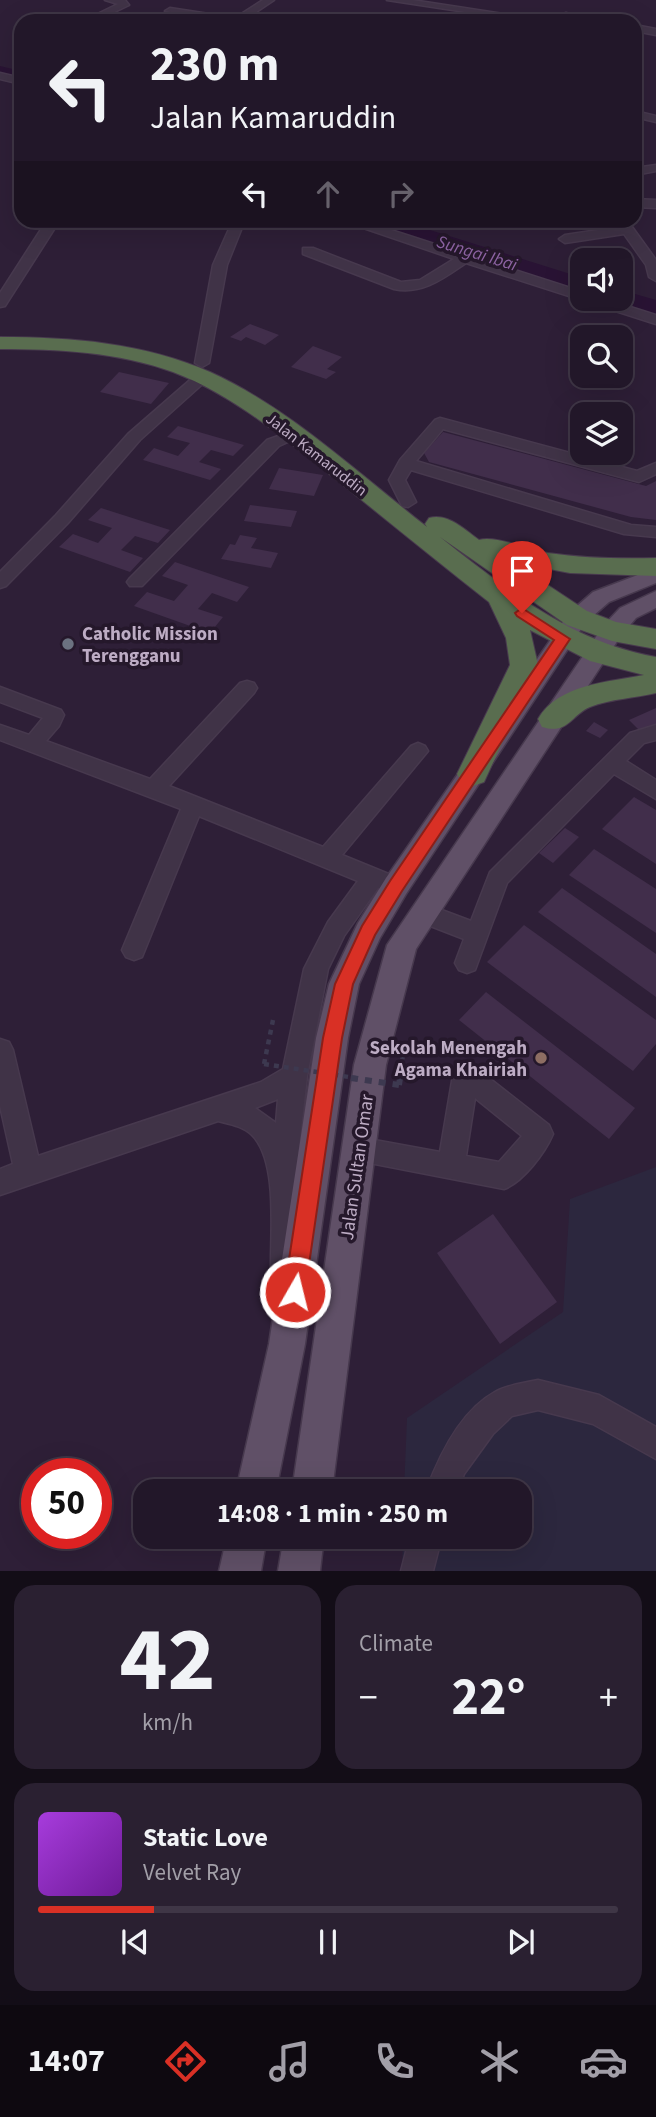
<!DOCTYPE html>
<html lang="en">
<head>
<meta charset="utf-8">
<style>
  :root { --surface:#221729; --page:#2a2031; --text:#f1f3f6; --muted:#a29fa8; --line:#3f3646; --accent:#d93025 }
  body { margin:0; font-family:"Source Sans 3",sans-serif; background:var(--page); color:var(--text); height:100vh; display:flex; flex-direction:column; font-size:26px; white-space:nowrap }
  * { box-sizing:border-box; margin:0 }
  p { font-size:23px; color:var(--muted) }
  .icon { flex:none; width:38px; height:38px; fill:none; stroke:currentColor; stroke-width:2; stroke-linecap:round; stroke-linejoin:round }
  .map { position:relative; height:1571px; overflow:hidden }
  .drawer { display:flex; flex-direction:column; gap:14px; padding:14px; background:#130d17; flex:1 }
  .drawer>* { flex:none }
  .top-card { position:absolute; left:14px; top:14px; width:628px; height:214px; border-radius:21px; box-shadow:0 7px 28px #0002,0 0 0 2px var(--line); background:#221729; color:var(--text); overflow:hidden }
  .controls { position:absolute; left:570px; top:248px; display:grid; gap:14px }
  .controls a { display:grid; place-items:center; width:63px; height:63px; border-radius:14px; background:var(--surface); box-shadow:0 7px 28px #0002,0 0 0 2px var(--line); font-size:35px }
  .speed { position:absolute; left:21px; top:1458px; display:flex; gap:14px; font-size:35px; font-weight:700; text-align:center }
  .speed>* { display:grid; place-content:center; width:91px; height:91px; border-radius:50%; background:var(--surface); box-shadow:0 7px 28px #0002,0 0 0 2px var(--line); line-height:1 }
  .speed .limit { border:10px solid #d22; background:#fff; color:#111 }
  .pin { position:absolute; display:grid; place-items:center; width:60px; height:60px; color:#fff; margin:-72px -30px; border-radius:50% 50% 50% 0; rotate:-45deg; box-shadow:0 0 7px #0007 }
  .pin .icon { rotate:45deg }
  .me { position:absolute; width:77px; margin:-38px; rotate:8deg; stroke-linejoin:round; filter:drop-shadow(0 0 5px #0008) }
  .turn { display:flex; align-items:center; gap:24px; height:147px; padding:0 21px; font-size:32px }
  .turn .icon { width:91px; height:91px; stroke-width:2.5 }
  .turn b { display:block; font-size:49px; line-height:60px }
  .lanes { display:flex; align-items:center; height:66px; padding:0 21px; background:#0003; justify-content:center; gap:35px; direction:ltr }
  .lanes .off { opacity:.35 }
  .big { font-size:52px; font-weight:700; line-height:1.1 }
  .drawer .card { flex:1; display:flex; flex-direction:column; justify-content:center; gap:10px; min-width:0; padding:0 24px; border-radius:21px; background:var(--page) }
  .drawer .dial { align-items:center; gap:0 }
  .dial b { font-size:91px; line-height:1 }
  .song { display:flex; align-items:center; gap:21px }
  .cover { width:84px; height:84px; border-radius:10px; background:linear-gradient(135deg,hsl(280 70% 55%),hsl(280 70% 35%)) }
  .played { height:7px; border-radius:4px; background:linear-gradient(90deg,var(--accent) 20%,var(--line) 20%) }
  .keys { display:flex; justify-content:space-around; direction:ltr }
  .heat { display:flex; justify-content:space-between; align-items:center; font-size:38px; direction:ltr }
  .drawer .tiles { flex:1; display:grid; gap:14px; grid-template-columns:1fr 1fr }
  .card:last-child { grid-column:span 2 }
  .trip { position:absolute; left:133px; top:1479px; width:399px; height:70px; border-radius:21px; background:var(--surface); box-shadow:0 7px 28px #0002,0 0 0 2px var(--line); font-weight:700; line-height:70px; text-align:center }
  .menu { display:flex; height:112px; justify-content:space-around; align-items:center; background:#0e0910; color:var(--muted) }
  .menu .icon { width:49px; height:49px }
  .menu .current { color:var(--accent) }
  .menu b { font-size:32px; color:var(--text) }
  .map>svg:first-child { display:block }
  .green { fill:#2c273e }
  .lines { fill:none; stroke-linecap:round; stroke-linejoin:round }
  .river { fill:#291334; fill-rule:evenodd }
  .building { fill:#412e4b }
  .minor-casing { stroke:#47394e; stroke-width:3 }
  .major-casing { stroke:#47394e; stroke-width:3 }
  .highway-casing { stroke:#483a4e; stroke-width:2 }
  .path-far1 { stroke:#3d3950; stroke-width:4.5; stroke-dasharray:5 5; stroke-linecap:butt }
  .path { stroke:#3d3950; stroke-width:6; stroke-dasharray:7 7; stroke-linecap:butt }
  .minor { fill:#403347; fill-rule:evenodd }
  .major { fill:#605067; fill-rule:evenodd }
  .highway { fill:#596d4f; fill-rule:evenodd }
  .path-bridge-far1 { stroke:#3d3950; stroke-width:4.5; stroke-dasharray:5 5; stroke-linecap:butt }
  .path-bridge { stroke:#3d3950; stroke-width:6; stroke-dasharray:7 7; stroke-linecap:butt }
  .route { fill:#d93025; stroke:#8d1f18; stroke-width:2 }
  .worship-dot { fill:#6b7280; stroke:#25182b; stroke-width:2.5 }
  .education-dot { fill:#8d6e63; stroke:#25182b; stroke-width:2.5 }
  .labels { text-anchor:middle; stroke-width:7; stroke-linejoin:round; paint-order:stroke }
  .far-street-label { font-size:16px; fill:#bdacc4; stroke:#25182b }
  .far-water-label { font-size:18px; font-style:italic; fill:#8e64a4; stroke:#25182b }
  .poi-label { font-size:19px; font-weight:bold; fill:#bdacc4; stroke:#25182b; text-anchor:start }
  .street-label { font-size:19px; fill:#bdacc4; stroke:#25182b }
</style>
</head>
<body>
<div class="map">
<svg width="656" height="1571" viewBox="0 0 656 1571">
  <rect width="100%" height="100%" fill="#2e1f37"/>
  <polygon class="green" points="656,1167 656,1571 402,1571 403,1537 520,1536 520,1491 404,1491 407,1418 563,1312 570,1199"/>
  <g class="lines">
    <g class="river">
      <polygon points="0,66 21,71 21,83 0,78"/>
      <polygon points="360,220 398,220 583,278 583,294 364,225"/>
      <polygon points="621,290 656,300 656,316 612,304 609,299 621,299"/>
    </g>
  </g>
  <g class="building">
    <polygon points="250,324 279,335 265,345 246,337 241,341 230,337"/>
    <polygon points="313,346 342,357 327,369 336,372 326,379 291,367"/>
    <polygon points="119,372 169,383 151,404 100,392"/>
    <polygon points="178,426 244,445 233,456 211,450 199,462 221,469 210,480 143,460 154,448 178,456 190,443 167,437"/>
    <polygon points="443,432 646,486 656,481 656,520 631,517 429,462 424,453"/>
    <polygon points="279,468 323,475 314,496 269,489"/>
    <polygon points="250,505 297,511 291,527 244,521"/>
    <polygon points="101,508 170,530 158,543 135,536 121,550 143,558 130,572 59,547 73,534 98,543 112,528 88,520"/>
    <polygon points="240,535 257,538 251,548 278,553 271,568 221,559 230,544 235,545"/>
    <polygon points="175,562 249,587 237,602 212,593 198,609 223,617 210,633 134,606 147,592 174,601 188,585 162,576"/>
    <polygon points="656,708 656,725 641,732 629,720"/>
    <polygon points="594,722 608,730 600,738 586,731"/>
    <polygon points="634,797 656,810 656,864 602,829"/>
    <polygon points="565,828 579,837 553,863 539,853"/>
    <polygon points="594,849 656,889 656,933 569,875"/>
    <polygon points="562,888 656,954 656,997 538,912"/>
    <polygon points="524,925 656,1020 656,1044 633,1071 487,962"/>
    <polygon points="486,992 635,1108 609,1139 459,1020"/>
    <polygon points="493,1214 557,1302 500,1344 437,1253"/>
  </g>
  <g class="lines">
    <defs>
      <g id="minor">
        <polygon points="105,0 125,0 129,5 96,21 83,21 118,4"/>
        <polygon points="263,0 274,0 243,21 218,21 165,11 170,8 235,18"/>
        <polygon points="387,0 412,0 550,21 525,21"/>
        <polygon points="566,13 598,21 563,18 563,14"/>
        <polygon points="635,25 656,29 656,35 635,31"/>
        <polygon points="0,73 21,78 21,84 0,79"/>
        <polygon points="635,111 656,116 656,122 635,117"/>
        <polygon points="656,165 656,171 635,175 635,168"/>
        <polygon points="635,199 656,200 656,208 635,207"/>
        <polygon points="47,220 60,220 5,306 0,307 0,293"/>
        <polygon points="233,220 245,220 227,265 209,363 202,367 195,363 213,265"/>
        <path d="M340 220H360L583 292V299H605L656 315V324L466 263C444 278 422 295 394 289L303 254V248H313L401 282 420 280 454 259Z"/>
        <polygon points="614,220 627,220 656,260 656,281 649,277 646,265 624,234 565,243 559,239 565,235 619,227"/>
        <polygon points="202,373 209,377 207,380 140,440 68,523 6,586 0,588 0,572 56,515 128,434 197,374"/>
        <polygon points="440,418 637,471 656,463 656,474 639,482 443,429 416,461 631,525 656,527 656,537 624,534 411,470 405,480 416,502 408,507 402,506 389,480 400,460 435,420"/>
        <polygon points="295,430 301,432 303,435 279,446 142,586 130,586 127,582 130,578 267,440"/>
        <path d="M247 681 254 683 257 688 254 693 169 786 323 847 411 746 418 743 425 746 428 751 342 855 391 875 394 881 391 887 383 890 378 888 344 936 328 969 307 1076 296 1173 299 1272 295 1282 285 1286 275 1282 271 1272C270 1236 279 1162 252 1135 243 1126 230 1124 218 1121L0 1195V1169L13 1164 0 1106V1039L9 1042 13 1050 38 1156 261 1082 283 1069 304 969 328 922 358 881 199 816 142 957 134 960 126 957 122 950 181 809 0 740V725L29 735 43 718 0 702V687L61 710 64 715 59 726 46 741 150 779 240 683ZM278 1099 276 1123 255 1108Z"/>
        <polygon points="656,725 656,740 644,743 626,761 656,780 656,799 614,774 507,883 475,970 467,973 459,970 455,963 464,939 415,920 412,913 415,906 423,903 471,921 490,872 630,733"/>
        <path d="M466 1063 475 1067 549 1125 553 1134C545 1153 523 1182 504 1189L349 1159 345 1150 349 1141 358 1137 440 1152 453 1075 457 1067ZM475 1098 522 1136 499 1162 466 1156Z"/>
        <path d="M538 1380 599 1395 656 1427V1459L593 1424 538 1410 512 1416 493 1434 464 1474 458 1491H426C439 1456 460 1411 495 1392 507 1385 524 1383 538 1380Z"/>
        <polygon points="410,1536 442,1536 433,1571 401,1571"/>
      </g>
      <g id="major">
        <polygon points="656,568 656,583 609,602 585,623 406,894 380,938 359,984 348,1038 305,1344 276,1491 236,1491 269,1344 316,1038 329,984 358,923 386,878 569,613 593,592"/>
        <polygon points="656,591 656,608 636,618 620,637 416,949 386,1065 332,1491 292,1491 354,1065 387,945 604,625 620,608"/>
        <polygon points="227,1536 267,1536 261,1571 219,1571"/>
        <polygon points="284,1536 324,1536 320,1571 278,1571"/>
      </g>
      <path id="highway" d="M0 337C71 337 144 343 210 372 288 407 360 475 427 527L425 524 429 518C448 513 464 529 479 540 495 535 529 550 548 553 583 558 620 559 656 558V576L570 573 513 562 587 611 616 622 656 629V649L612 641 567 625 440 537C506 589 571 642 656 657V693C635 698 610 699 590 707 571 715 568 735 542 727L538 719C558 684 609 682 644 675L590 661 530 630 538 665 484 782 473 786 462 782 457 774 510 665 506 638 489 602C435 560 382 516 328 473 280 435 231 394 173 372 118 352 58 349 0 349Z"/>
    </defs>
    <use href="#minor" class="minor-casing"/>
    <use href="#major" class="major-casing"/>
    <use href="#highway" class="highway-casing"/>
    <g class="path-far1">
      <polyline points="264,1064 273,1020"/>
      <polyline points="400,1079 404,1045"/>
    </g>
    <polyline class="path" points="399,1085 400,1078"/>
    <use href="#minor" class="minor"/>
    <use href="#major" class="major"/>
    <use href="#highway" class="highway"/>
    <polyline class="path-bridge-far1" points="264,1064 362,1079"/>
    <polyline class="path-bridge" points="351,1078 399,1085"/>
  </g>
  <polygon class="route" points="522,608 570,639 402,891 375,935 353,984 342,1038 305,1292 302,1300 295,1303 287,1300 284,1292 323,1038 335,984 362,926 390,881 554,640 517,616 515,613"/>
  <circle class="worship-dot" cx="68" cy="644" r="7"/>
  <circle class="education-dot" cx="541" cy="1058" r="7"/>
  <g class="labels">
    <g class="far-street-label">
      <text transform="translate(317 454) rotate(38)" y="6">Jalan Kamaruddin</text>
    </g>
    <g class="far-water-label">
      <text transform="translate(477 253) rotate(17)" y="6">Sungai Ibai</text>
    </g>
    <g class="poi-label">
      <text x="82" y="640">Catholic Mission<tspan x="82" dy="22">Terengganu</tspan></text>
      <text x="527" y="1054" text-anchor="end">Sekolah Menengah<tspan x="527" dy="22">Agama Khairiah</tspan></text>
    </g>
    <g class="street-label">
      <text transform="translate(356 1167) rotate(-82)" y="7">Jalan Sultan Omar</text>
    </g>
  </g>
</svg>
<div class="controls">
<a><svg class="icon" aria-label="sound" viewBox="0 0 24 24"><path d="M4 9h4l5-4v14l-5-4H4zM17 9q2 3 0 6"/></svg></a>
<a><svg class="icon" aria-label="search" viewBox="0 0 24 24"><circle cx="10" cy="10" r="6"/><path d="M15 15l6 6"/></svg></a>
<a><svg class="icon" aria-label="layers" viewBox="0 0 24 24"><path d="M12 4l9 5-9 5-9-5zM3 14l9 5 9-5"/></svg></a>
</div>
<div class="speed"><div class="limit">50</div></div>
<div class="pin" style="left:522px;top:613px;background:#d93025"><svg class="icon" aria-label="arrive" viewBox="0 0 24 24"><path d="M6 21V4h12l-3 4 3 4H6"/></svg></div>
<svg class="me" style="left:295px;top:1292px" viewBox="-20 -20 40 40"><circle r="17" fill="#d93025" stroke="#fff" stroke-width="3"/><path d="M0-11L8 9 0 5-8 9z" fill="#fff"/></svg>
<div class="trip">14:08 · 1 min · 250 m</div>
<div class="top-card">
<div class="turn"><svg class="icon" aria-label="left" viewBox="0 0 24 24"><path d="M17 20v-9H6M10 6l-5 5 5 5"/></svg><div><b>230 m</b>Jalan Kamaruddin</div></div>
<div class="lanes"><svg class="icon" aria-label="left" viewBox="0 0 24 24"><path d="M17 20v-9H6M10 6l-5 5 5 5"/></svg><svg class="icon off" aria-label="ahead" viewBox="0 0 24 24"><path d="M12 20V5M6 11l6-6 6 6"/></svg><svg class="icon off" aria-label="right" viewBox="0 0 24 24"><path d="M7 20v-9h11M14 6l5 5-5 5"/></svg></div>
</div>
</div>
<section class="drawer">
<div class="tiles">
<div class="card dial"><b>42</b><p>km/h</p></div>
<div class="card"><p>Climate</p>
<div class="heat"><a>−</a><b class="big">22°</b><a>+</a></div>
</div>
<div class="card">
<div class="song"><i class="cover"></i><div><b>Static Love</b><p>Velvet Ray</p></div></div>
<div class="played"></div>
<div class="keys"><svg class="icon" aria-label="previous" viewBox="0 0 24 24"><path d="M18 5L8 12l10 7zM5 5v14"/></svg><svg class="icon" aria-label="pause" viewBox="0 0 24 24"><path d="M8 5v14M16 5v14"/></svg><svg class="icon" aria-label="next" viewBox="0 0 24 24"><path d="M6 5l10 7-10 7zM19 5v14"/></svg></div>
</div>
</div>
</section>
<nav class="menu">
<b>14:07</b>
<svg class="icon current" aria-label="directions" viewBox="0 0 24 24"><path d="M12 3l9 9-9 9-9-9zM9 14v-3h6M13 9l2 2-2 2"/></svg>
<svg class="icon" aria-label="music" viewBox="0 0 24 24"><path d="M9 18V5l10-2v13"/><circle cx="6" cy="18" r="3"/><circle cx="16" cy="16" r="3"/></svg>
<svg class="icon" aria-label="phone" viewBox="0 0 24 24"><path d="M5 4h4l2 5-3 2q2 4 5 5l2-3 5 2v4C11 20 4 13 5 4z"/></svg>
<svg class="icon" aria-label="climate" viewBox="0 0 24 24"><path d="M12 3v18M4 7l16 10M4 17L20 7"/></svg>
<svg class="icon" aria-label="car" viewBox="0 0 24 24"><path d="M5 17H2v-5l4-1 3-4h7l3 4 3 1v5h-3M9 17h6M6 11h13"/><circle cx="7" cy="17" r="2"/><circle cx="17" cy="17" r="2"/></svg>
</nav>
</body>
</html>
